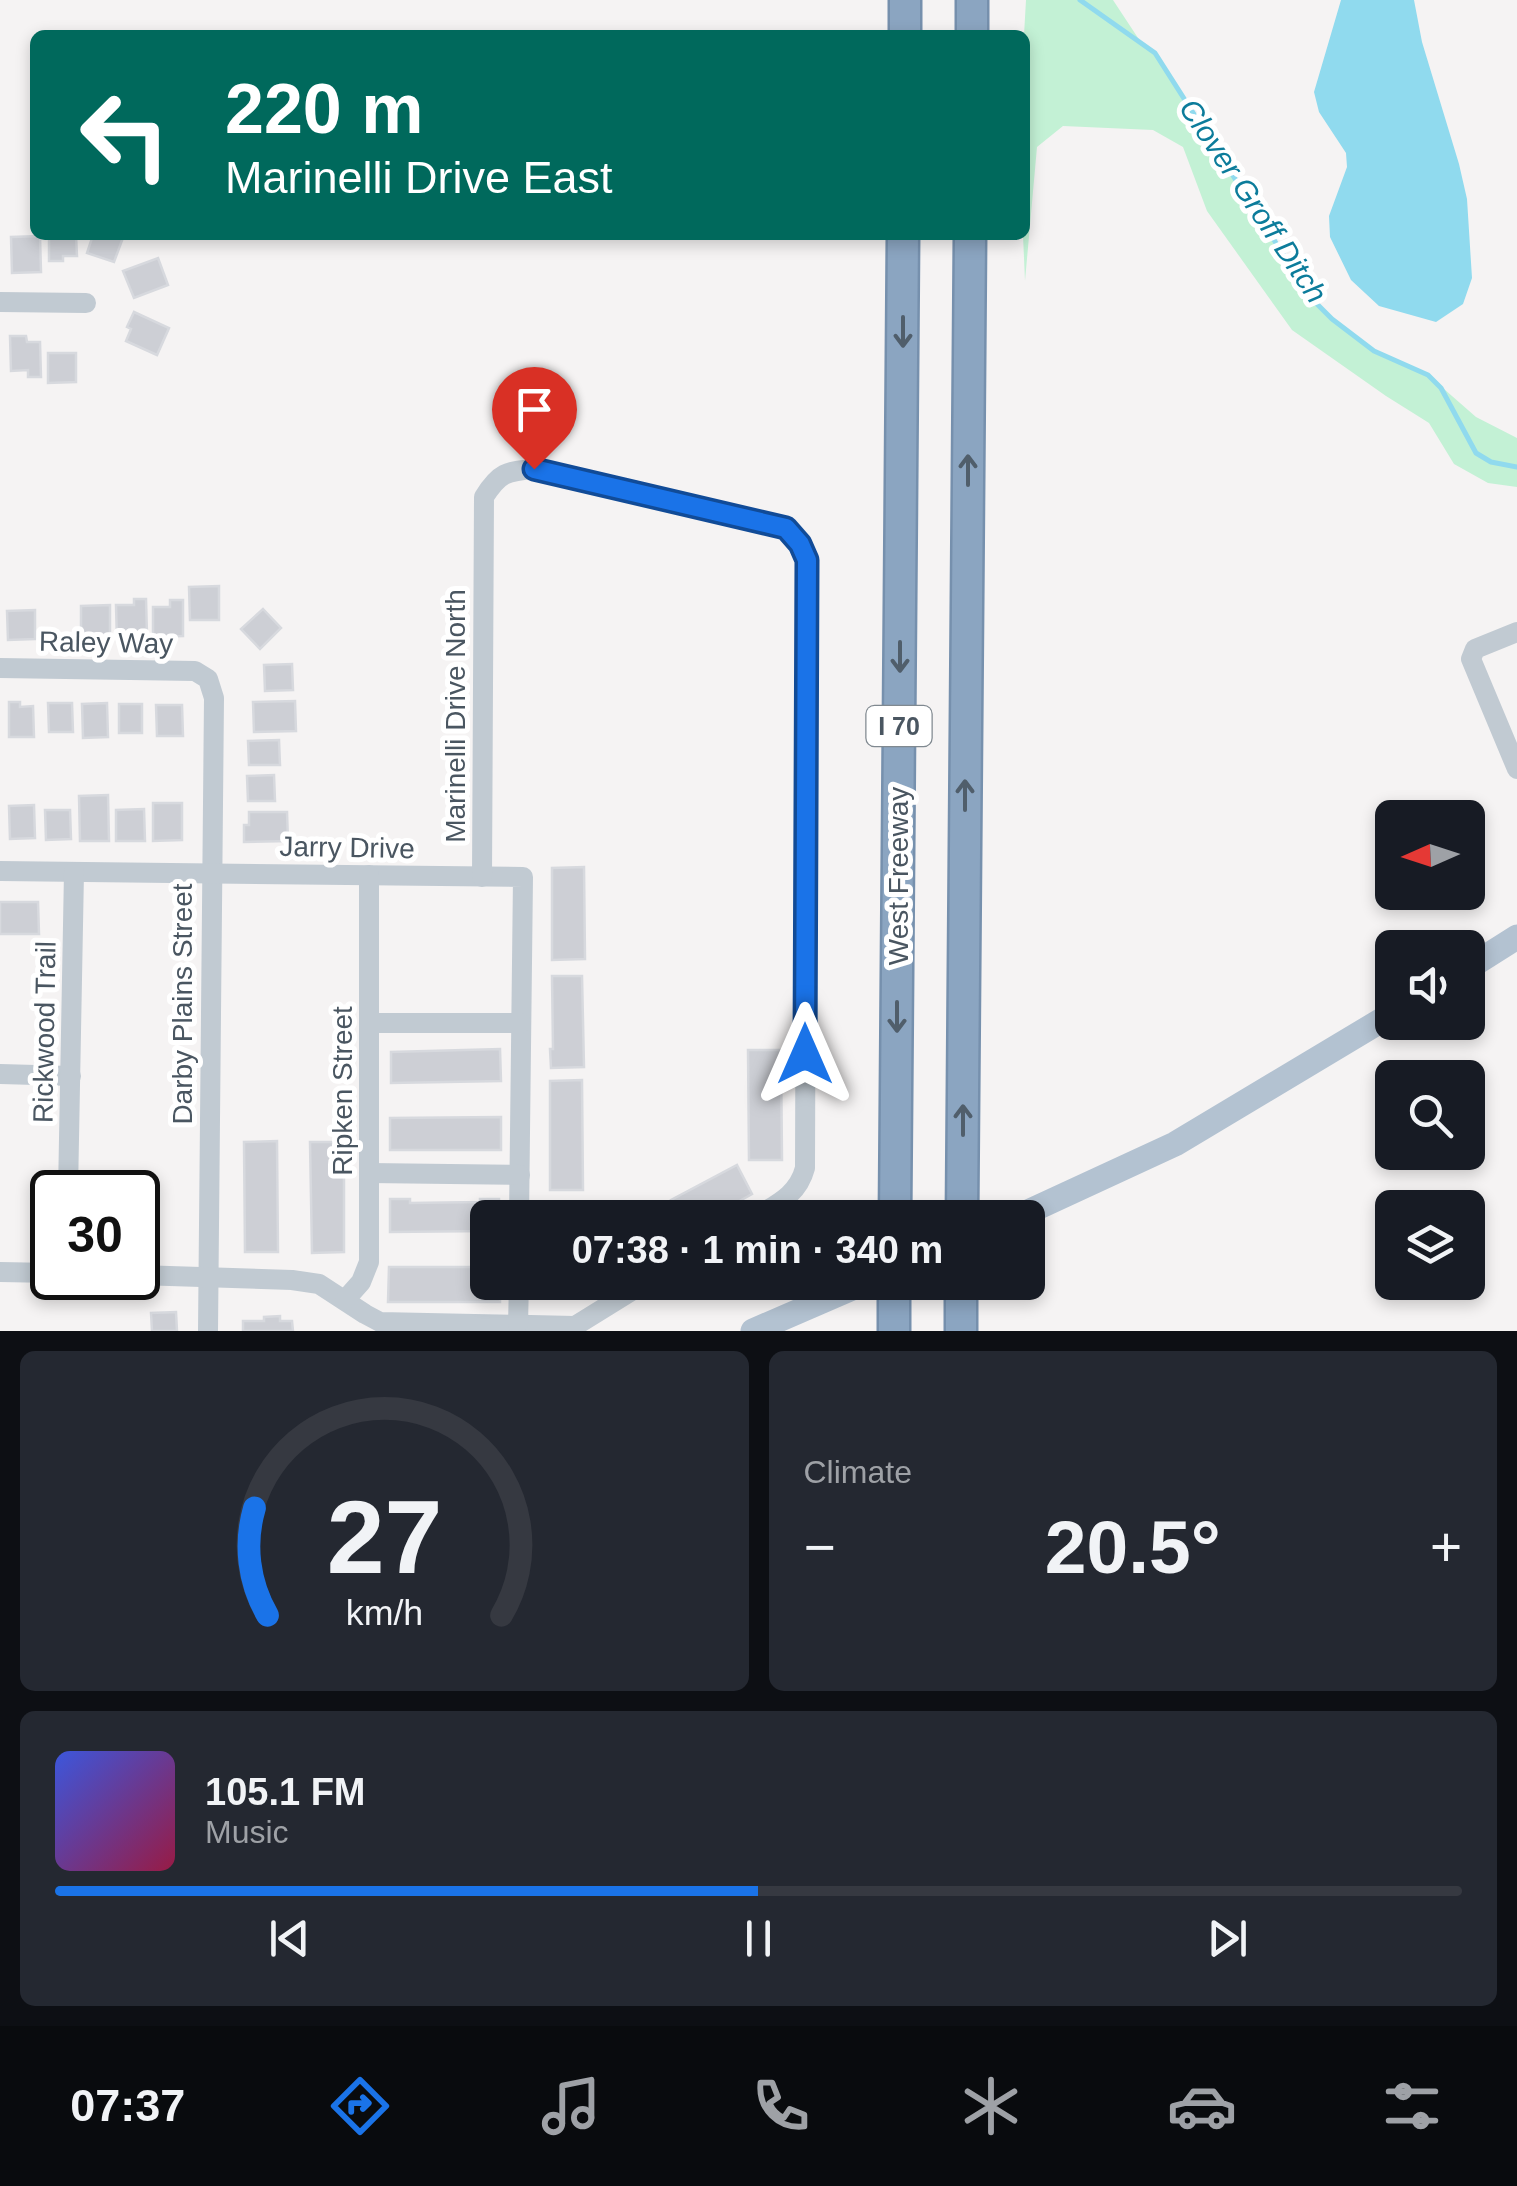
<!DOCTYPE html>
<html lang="en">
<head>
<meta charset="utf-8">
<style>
  :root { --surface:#171b24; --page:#242831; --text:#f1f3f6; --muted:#9ea1a6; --line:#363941; --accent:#1a73e8 }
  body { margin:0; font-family:Helvetica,sans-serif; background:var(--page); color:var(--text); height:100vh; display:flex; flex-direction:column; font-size:38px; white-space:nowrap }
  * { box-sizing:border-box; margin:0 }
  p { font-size:32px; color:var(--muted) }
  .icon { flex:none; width:55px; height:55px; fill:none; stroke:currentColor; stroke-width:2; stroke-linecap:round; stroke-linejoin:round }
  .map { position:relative; height:1331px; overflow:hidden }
  .side { display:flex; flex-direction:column; gap:20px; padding:20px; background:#0d0f14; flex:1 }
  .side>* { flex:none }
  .top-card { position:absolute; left:30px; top:30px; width:1000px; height:210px; border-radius:15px; box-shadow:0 5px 15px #0003; background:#00695c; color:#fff; overflow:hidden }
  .needle { width:65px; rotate:267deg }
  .tools { position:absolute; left:1375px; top:800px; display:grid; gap:20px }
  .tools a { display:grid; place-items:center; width:110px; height:110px; border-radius:15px; background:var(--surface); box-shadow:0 5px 15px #0003; font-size:50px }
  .speed { position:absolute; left:30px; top:1170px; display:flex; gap:20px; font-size:50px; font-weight:700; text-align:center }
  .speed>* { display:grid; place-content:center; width:130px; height:130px; border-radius:50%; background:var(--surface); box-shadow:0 5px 15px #0003; line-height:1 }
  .speed .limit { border:5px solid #111; border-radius:15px; background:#fff; color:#111 }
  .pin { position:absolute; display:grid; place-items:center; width:85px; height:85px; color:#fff; margin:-102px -42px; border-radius:50% 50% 50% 0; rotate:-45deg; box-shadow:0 0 10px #0007 }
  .pin .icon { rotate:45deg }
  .me { position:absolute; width:110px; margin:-55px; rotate:0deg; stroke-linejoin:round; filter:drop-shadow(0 0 8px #0008) }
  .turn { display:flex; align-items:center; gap:35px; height:210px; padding:0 30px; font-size:45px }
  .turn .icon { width:130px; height:130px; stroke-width:2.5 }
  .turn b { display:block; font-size:70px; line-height:85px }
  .big { font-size:75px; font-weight:800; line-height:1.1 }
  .side .card { flex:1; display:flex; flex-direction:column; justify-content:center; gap:15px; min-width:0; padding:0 35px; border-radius:15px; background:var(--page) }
  .side .dial { align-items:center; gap:0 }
  .dial svg { height:260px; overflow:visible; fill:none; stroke:var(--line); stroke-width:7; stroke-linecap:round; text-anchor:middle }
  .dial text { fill:var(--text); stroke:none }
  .song { display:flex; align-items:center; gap:30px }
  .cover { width:120px; height:120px; border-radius:15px; background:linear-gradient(135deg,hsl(230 70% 55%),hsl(340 70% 35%)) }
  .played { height:10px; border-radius:5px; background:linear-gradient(90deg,var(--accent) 50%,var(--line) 50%) }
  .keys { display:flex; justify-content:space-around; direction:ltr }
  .heat { display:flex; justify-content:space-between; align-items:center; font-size:55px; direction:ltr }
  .side .tiles { flex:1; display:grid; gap:20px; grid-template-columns:1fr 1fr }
  .card:last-child { grid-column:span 2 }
  .trip { position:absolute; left:470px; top:1200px; width:575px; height:100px; border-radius:15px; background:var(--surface); box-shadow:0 5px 15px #0003; font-weight:800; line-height:100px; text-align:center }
  .dock { display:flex; height:160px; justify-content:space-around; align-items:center; background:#090b0e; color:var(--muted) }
  .dock .icon { width:70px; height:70px }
  .dock .current { color:var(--accent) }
  .dock b { font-size:45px; color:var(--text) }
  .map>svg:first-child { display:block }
  .green { fill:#c3f1d5 }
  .water { fill:#90daee }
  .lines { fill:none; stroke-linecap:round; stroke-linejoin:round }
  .stream { stroke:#90daee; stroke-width:5 }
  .building { fill:#cdcfd5; stroke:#d7d9de; stroke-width:2.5 }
  .highway-casing { stroke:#7690ad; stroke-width:35 }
  .minor { stroke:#c1cad2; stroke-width:20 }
  .major { stroke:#b3c2d1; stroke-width:25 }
  .highway { stroke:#8ba5c1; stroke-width:30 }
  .oneway { stroke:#505e6b }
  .route-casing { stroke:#114b97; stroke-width:25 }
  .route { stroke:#1a73e8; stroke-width:18 }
  .labels { text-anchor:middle; stroke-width:10; stroke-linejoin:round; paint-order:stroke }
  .shield { fill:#fff; stroke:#808990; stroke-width:2.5 }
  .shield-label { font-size:25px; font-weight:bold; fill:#4a5661 }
  .street-label { font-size:28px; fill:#4a5661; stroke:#fff }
  .water-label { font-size:30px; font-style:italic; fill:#0c7c9b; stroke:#fff }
</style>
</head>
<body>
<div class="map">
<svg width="1517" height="1331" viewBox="0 0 1517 1331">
  <rect width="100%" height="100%" fill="#f5f3f3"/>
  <polygon class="green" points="1026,0 1113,0 1140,41 1155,53 1311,298 1332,319 1374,351 1428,375 1476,417 1517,438 1517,487 1488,483 1454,464 1429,423 1386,396 1292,330 1207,211 1183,147 1153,130 1063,126 1037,147 1025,281 1023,235 1025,235 1024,35"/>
  <polygon class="water" points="1341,0 1414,0 1422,42 1459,164 1467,199 1472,278 1463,304 1436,322 1379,306 1351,280 1330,237 1329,216 1347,167 1346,153 1319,112 1314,92"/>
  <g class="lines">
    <polyline class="stream" points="1080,0 1155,53 1311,298 1332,319 1374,351 1428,375 1441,388 1476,453 1491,462 1517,467"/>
  </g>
  <g class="building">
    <polygon points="49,235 76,235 77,256 63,256 63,261 49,261"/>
    <polygon points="93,235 124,235 114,262 87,253"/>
    <polygon points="40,236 41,272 12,273 11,237"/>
    <polygon points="158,258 168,285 134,298 123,271"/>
    <polygon points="134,312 169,328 157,355 126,341 131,329 127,327"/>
    <polygon points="10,336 26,336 27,342 40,342 41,377 28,377 28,370 11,371"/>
    <polygon points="48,353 76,353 76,382 48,383"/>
    <polygon points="219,586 219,620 190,620 189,587"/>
    <polygon points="134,599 146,599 147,635 132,635 132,640 117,641 116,605 134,605"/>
    <polygon points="170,600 183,600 183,636 153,637 153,607 170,607"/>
    <polygon points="110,605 110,634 96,635 96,640 81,641 81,606"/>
    <polygon points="263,609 281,628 260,649 241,629"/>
    <polygon points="35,610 35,639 8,640 7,611"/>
    <polygon points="292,664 293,690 265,691 264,665"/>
    <polygon points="295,701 296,731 254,732 253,702"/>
    <polygon points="9,702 20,702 20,707 33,706 34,737 9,737"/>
    <polygon points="48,703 72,703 73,732 49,732"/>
    <polygon points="107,703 108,737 83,738 82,704"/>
    <rect x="119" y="704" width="23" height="29"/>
    <polygon points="156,705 182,705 183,736 157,736"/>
    <polygon points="279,740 280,765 249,765 248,741"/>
    <polygon points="274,775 275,801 248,801 247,776"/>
    <polygon points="108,795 109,841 80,841 79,796"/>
    <polygon points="153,803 182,803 182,840 153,841"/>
    <polygon points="34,805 35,838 10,839 9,806"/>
    <polygon points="144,809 145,841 116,841 116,810"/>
    <polygon points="45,810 70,810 71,839 46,840"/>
    <polygon points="249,812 287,812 288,841 244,842 244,825 249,825"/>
    <polygon points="584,867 585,959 552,960 552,868"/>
    <polygon points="0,902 38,902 39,934 0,934"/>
    <polygon points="552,976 582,976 584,1067 551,1068 550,1049 553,1049"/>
    <polygon points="500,1049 501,1081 391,1083 391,1052"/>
    <polygon points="748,1050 781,1050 782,1160 749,1160"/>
    <polygon points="582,1080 583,1190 550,1190 550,1081"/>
    <polygon points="501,1117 501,1150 390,1150 390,1118"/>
    <polygon points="277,1141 278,1252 245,1252 244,1142"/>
    <polygon points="310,1142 344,1142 344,1252 312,1253"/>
    <polygon points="737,1165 752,1194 709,1218 680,1218 671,1200"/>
    <polygon points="390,1199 410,1199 410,1203 480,1202 480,1199 499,1199 500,1218 488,1218 488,1231 390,1232"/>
    <polygon points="389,1267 488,1267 488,1282 500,1282 500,1302 388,1302"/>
    <polygon points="176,1312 177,1331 152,1331 151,1313"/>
    <polygon points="280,1316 280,1321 292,1321 293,1331 243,1331 243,1321 264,1321 264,1317"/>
  </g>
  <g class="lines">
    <defs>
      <g id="highway">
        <polyline points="905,35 905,0"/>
        <polyline points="972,35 972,0"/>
        <polyline points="895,1218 903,235"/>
        <polyline points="962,1218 970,235"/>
        <polyline points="894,1331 894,1282"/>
        <polyline points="961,1331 961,1282"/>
      </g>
    </defs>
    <use href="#highway" class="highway-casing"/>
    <g class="minor">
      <polyline points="0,302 86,303"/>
      <polyline points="1517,632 1475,649 1471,659 1517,769"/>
      <polyline points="0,668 195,671 208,679 214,698 208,1331"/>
      <polyline points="0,871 523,877 519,1218"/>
      <path d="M482 877 484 497C499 473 506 471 535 469L786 528 800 544 807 560 805 1168C798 1195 777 1204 754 1218"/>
      <polyline points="369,1023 521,1023"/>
      <polyline points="0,1074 71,1076"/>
      <polyline points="369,1173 520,1175"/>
      <polyline points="68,1192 74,872"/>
      <polyline points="0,1272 52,1273"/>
      <polyline points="138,1275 292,1280 319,1284 365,1314 380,1322 575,1326 646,1282"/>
      <polyline points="345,1300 361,1282 369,1262 369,875"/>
      <polyline points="518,1324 519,1282"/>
    </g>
    <g class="major">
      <polyline points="1468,968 1517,937"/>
      <polyline points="1015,1218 1175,1144 1392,1014"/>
      <polyline points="753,1331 866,1282"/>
    </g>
    <use href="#highway" class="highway"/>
  </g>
  <defs><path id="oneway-shaft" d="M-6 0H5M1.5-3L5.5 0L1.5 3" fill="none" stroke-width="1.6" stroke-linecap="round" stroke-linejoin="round" transform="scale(2.5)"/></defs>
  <g class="oneway">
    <use href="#oneway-shaft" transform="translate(903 332) rotate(90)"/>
    <use href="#oneway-shaft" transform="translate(968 470) rotate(-90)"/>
    <use href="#oneway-shaft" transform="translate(900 657) rotate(90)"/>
    <use href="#oneway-shaft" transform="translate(965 795) rotate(-90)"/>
    <use href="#oneway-shaft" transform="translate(897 1017) rotate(90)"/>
    <use href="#oneway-shaft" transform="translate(963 1120) rotate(-90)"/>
  </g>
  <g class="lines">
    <defs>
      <polyline id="route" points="534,469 786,528 800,544 807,560 805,1054"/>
    </defs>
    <use href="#route" class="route-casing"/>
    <use href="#route" class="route"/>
  </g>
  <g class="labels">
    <rect class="shield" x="866.5" y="706" width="65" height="40" rx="8"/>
    <g class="shield-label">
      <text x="899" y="735">I 70</text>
    </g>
    <g class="street-label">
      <text transform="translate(106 642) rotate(1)" y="10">Raley Way</text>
      <text transform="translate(455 716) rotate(-90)" y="10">Marinelli Drive North</text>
      <text transform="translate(347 847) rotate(1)" y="10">Jarry Drive</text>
      <text transform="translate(898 876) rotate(-90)" y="10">West Freeway</text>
      <text transform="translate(182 1004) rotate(-90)" y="10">Darby Plains Street</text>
      <text transform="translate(44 1032) rotate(-89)" y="10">Rickwood Trail</text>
      <text transform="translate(342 1091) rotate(-90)" y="10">Ripken Street</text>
    </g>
    <g class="water-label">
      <text transform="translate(1253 201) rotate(56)" y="10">Clover Groff Ditch</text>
    </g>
  </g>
</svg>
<div class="tools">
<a><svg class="needle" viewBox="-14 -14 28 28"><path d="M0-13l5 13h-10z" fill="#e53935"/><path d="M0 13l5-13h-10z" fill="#9ea1a6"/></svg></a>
<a><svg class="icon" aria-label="sound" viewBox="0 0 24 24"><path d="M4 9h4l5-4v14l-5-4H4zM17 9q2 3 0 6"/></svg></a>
<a><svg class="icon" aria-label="search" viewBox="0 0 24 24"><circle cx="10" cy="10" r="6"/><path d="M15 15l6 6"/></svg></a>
<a><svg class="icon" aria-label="layers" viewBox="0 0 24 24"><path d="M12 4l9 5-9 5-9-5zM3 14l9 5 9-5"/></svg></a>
</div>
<div class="speed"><div class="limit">30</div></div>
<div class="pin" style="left:534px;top:469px;background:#d93025"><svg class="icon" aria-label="arrive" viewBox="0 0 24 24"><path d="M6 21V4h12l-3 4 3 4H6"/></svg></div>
<svg class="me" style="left:805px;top:1054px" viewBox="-20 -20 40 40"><path d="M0-17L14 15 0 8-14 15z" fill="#1a73e8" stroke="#fff" stroke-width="4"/></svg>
<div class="trip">07:38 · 1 min · 340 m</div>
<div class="top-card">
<div class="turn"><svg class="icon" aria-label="left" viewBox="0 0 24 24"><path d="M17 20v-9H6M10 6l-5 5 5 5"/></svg><div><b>220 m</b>Marinelli Drive East</div></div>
</div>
</div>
<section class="side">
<div class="tiles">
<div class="card dial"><svg viewBox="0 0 100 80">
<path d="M14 69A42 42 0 1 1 86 69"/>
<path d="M14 69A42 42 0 0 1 10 36" stroke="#1a73e8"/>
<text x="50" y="56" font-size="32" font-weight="700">27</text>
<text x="50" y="72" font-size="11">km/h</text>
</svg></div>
<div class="card"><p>Climate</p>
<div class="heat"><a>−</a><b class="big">20.5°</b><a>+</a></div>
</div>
<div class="card">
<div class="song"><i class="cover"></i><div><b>105.1 FM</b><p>Music</p></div></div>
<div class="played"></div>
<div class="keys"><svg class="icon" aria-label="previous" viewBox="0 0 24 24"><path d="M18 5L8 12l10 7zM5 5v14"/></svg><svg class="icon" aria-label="pause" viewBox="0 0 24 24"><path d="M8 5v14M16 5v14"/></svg><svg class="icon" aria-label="next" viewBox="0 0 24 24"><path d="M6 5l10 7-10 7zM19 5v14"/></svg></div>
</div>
</div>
</section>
<nav class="dock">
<b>07:37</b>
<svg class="icon current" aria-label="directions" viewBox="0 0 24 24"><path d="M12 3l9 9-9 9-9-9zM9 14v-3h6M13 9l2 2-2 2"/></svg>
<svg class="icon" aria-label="music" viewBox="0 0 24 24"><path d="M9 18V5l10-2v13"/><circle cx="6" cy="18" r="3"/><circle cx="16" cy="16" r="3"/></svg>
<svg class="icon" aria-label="phone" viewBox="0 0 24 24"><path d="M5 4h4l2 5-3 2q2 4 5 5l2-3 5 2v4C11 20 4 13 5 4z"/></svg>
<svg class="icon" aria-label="climate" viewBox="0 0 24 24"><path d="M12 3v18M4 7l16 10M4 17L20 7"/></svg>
<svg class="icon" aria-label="car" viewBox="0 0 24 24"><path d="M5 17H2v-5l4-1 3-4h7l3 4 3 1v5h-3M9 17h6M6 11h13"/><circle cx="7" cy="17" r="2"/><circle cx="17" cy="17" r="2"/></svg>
<svg class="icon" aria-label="filters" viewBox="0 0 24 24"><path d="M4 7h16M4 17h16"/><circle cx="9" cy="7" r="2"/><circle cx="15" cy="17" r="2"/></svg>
</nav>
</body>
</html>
